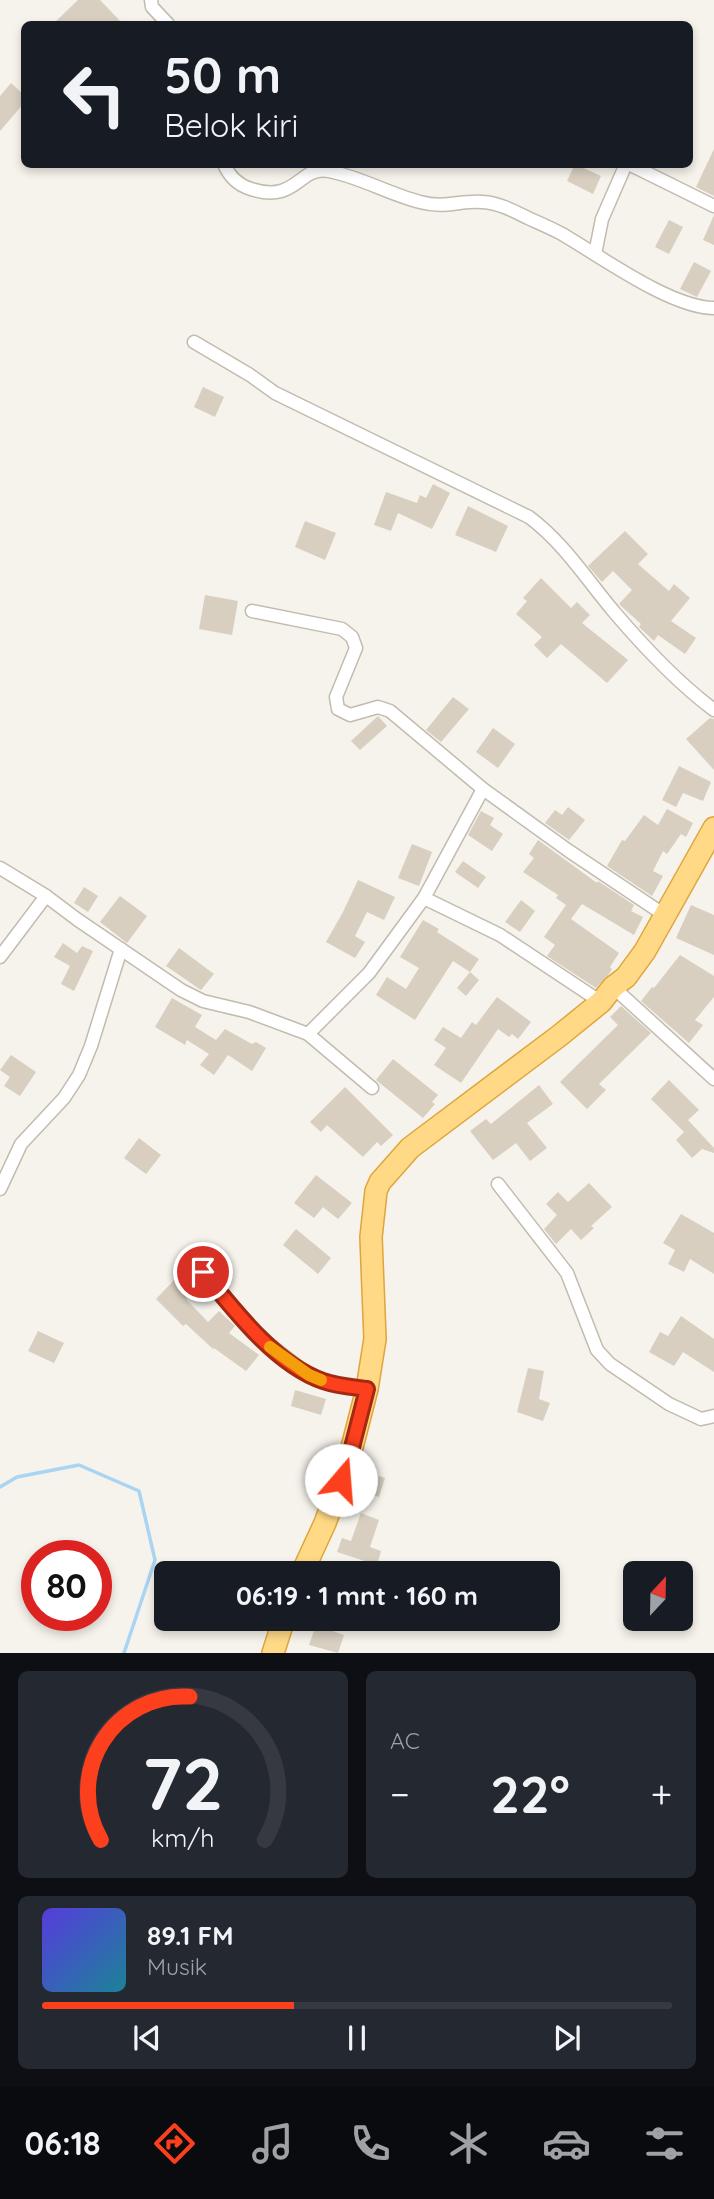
<!DOCTYPE html>
<html lang="id">
<head>
<meta charset="utf-8">
<style>
  :root { --surface:#171b24; --page:#242831; --text:#f1f3f6; --muted:#9ea1a6; --line:#363941; --accent:#fc3f1d }
  body { margin:0; font-family:Quicksand,sans-serif; background:var(--page); color:var(--text); height:100vh; display:flex; flex-direction:column; font-size:26px; white-space:nowrap }
  * { box-sizing:border-box; margin:0 }
  p { font-size:23px; color:var(--muted) }
  .icon { flex:none; width:38px; height:38px; fill:none; stroke:currentColor; stroke-width:2; stroke-linecap:round; stroke-linejoin:round }
  .map { position:relative; height:1653px; overflow:hidden }
  .panel { display:flex; flex-direction:column; gap:18px; padding:18px; background:#0d0f14; flex:1 }
  .panel>* { flex:none }
  .guide { position:absolute; left:21px; top:21px; width:672px; height:147px; border-radius:10px; box-shadow:0 4px 10px #0003; background:#171b24; color:var(--text); overflow:hidden }
  .needle { width:46px; rotate:22deg }
  .buttons { position:absolute; left:623px; top:1561px; display:grid; gap:14px }
  .buttons a { display:grid; place-items:center; width:70px; height:70px; border-radius:10px; background:var(--surface); box-shadow:0 4px 10px #0003; font-size:35px }
  .speed { position:absolute; left:21px; top:1540px; display:flex; gap:14px; font-size:35px; font-weight:700; text-align:center }
  .speed>* { display:grid; place-content:center; width:91px; height:91px; border-radius:50%; background:var(--surface); box-shadow:0 4px 10px #0003; line-height:1 }
  .speed .limit { border:10px solid #d22; background:#fff; color:#111 }
  .pin { position:absolute; display:grid; place-items:center; width:60px; height:60px; color:#fff; margin:-30px; border:4px solid #fff; border-radius:50%; box-shadow:0 2px 7px #0007 }
  .me { position:absolute; width:77px; margin:-38px; rotate:18deg; stroke-linejoin:round; filter:drop-shadow(0 0 5px #0008) }
  .turn { display:flex; align-items:center; gap:24px; height:147px; padding:0 28px; font-size:32px }
  .turn .icon { width:91px; height:91px; stroke-width:2.5 }
  .turn b { display:block; font-size:49px; line-height:60px }
  .big { font-size:52px; font-weight:700; line-height:1.1 }
  .panel .tile { flex:1; display:flex; flex-direction:column; justify-content:center; gap:10px; min-width:0; padding:0 24px; border-radius:10px; background:var(--page) }
  .panel .dial { align-items:center; gap:0 }
  .dial svg { height:182px; overflow:visible; fill:none; stroke:var(--line); stroke-width:7; stroke-linecap:round; text-anchor:middle }
  .dial text { fill:var(--text); stroke:none }
  .song { display:flex; align-items:center; gap:21px }
  .cover { width:84px; height:84px; border-radius:10px; background:linear-gradient(135deg,hsl(250 70% 55%),hsl(190 70% 35%)) }
  .played { height:7px; border-radius:4px; background:linear-gradient(90deg,var(--accent) 40%,var(--line) 40%) }
  .keys { display:flex; justify-content:space-around; direction:ltr }
  .heat { display:flex; justify-content:space-between; align-items:center; font-size:38px; direction:ltr }
  .panel .tiles { flex:1; display:grid; gap:18px; grid-template-columns:1fr 1fr }
  .tile:last-child { grid-column:span 2 }
  .trip { position:absolute; left:154px; top:1561px; width:406px; height:70px; border-radius:10px; background:var(--surface); box-shadow:0 4px 10px #0003; font-weight:700; line-height:70px; text-align:center }
  .dock { display:flex; height:112px; justify-content:space-around; align-items:center; background:#090b0e; color:var(--muted) }
  .dock .icon { width:49px; height:49px }
  .dock .active { color:var(--accent) }
  .dock b { font-size:32px; color:var(--text) }
  .map>svg:first-child { display:block }
  .lines { fill:none; stroke-linecap:round; stroke-linejoin:round }
  .stream { stroke:#a9d4f2; stroke-width:3.5 }
  .building { fill:#d8cfc1 }
  .minor-casing { stroke:#c2bbae; stroke-width:15 }
  .trunk-casing { stroke:#e0a43c; stroke-width:24 }
  .minor { stroke:#fff; stroke-width:12 }
  .trunk { stroke:#ffd985; stroke-width:21 }
  .route-casing { stroke:#a42913; stroke-width:18 }
  .route { stroke:#fc3f1d; stroke-width:12 }
  .slow { stroke:#f59e0b; stroke-width:12 }
</style>
</head>
<body>
<div class="map">
<svg width="714" height="1653" viewBox="0 0 714 1653">
  <rect width="100%" height="100%" fill="#f6f3ec"/>
  <g class="lines">
    <polyline class="stream" points="0,1487 17,1477 79,1465 139,1491 155,1560 124,1653"/>
  </g>
  <g class="building">
    <polygon points="78,0 100,0 123,24 53,24"/>
    <polygon points="11,83 24,95 24,103 0,131 0,96"/>
    <polygon points="714,149 714,196 696,187"/>
    <polygon points="575,164 601,176 593,194 567,181"/>
    <polygon points="714,215 714,245 703,240"/>
    <polygon points="669,220 683,227 669,254 655,247"/>
    <polygon points="694,262 711,271 697,297 680,289"/>
    <polygon points="203,387 224,397 215,417 194,407"/>
    <polygon points="433,484 450,493 432,529 398,513 391,531 374,525 386,492 417,503 420,495 426,498"/>
    <polygon points="468,506 508,526 496,552 455,535"/>
    <polygon points="305,521 336,533 325,560 295,547"/>
    <polygon points="625,531 648,554 638,564 669,591 674,584 690,598 671,621 696,638 685,654 658,635 654,641 639,627 641,624 619,604 632,590 613,571 602,582 588,566"/>
    <polygon points="541,578 571,608 577,602 590,615 582,623 628,660 607,683 561,644 547,658 534,645 542,637 516,614 527,601 523,598"/>
    <polygon points="205,595 238,601 232,635 199,629"/>
    <polygon points="453,697 469,709 441,742 426,730"/>
    <polygon points="378,716 387,726 360,750 351,741"/>
    <polygon points="710,718 714,719 714,770 686,739"/>
    <polygon points="493,728 515,744 498,768 476,752"/>
    <polygon points="679,766 711,782 703,801 683,793 676,807 662,800"/>
    <polygon points="568,807 585,820 569,840 545,823 555,810 562,815"/>
    <polygon points="667,809 693,823 686,837 681,834 667,854 663,851 653,871 663,876 652,896 607,866 622,840 625,841 644,815 658,825"/>
    <polygon points="481,811 494,818 490,825 503,834 492,851 468,835"/>
    <polygon points="538,840 597,883 598,881 634,905 631,911 643,917 634,935 582,904 571,919 619,953 610,967 612,969 609,974 596,988 547,956 555,945 544,937 566,905 556,898 558,895 523,872 534,858 529,854"/>
    <polygon points="412,844 432,852 419,886 398,878"/>
    <polygon points="463,861 486,877 478,888 455,872"/>
    <polygon points="358,880 395,897 384,920 367,912 355,936 365,942 355,958 326,942 343,912"/>
    <polygon points="84,887 98,896 88,912 74,903"/>
    <polygon points="120,896 147,916 127,943 100,922"/>
    <polygon points="521,900 535,911 520,932 505,922"/>
    <polygon points="691,905 714,915 714,955 676,938"/>
    <polygon points="423,920 439,929 437,932 479,959 470,972 453,961 415,1020 376,995 387,977 406,989 419,968 400,957"/>
    <polygon points="63,943 77,953 82,946 93,951 74,991 61,984 70,966 54,957"/>
    <polygon points="179,948 214,974 201,990 166,966"/>
    <polygon points="680,955 714,976 714,997 695,1020 703,1025 689,1043 641,1001 652,987 654,988"/>
    <polygon points="470,972 479,980 466,996 457,988"/>
    <polygon points="497,997 531,1022 518,1039 512,1034 509,1037 498,1029 461,1083 434,1065 446,1048 434,1040 443,1027 461,1038 472,1022 476,1025"/>
    <polygon points="172,998 202,1015 195,1027 216,1040 225,1029 252,1044 256,1042 266,1048 252,1071 228,1055 214,1075 200,1065 209,1054 187,1040 185,1045 155,1027"/>
    <polygon points="621,1006 651,1033 599,1084 606,1090 587,1109 560,1082 618,1025 610,1017"/>
    <polygon points="11,1055 36,1072 20,1096 4,1086 10,1077 0,1070"/>
    <polygon points="393,1059 438,1095 432,1102 435,1104 423,1118 376,1080"/>
    <polygon points="669,1080 699,1110 688,1120 714,1148 714,1153 702,1149 692,1158 676,1140 684,1132 651,1099"/>
    <polygon points="539,1085 553,1104 527,1123 547,1148 530,1161 516,1143 493,1160 470,1131 486,1119 491,1124"/>
    <polygon points="345,1087 393,1135 381,1146 377,1142 363,1157 327,1125 321,1132 310,1122"/>
    <polygon points="139,1138 161,1155 146,1174 124,1158"/>
    <polygon points="316,1175 352,1203 338,1219 323,1207 314,1218 294,1203"/>
    <polygon points="589,1183 612,1207 591,1226 594,1228 581,1240 571,1229 556,1244 544,1229 557,1215 546,1204 558,1192 568,1202"/>
    <polygon points="681,1214 714,1233 714,1274 690,1259 684,1272 668,1264 675,1250 663,1243"/>
    <polygon points="296,1229 331,1258 318,1274 283,1245"/>
    <polygon points="178,1276 194,1291 186,1299 208,1322 219,1311 235,1326 229,1333 259,1355 246,1371 214,1348 213,1349 186,1324 183,1326 156,1299"/>
    <polygon points="681,1316 714,1339 714,1372 683,1352 674,1366 649,1352 660,1332 668,1336"/>
    <polygon points="38,1331 64,1343 54,1363 28,1351"/>
    <polygon points="528,1368 544,1371 539,1399 550,1403 543,1421 517,1412"/>
    <polygon points="295,1390 326,1399 321,1415 291,1406"/>
    <polygon points="362,1471 385,1478 379,1497 356,1489"/>
    <polygon points="361,1513 379,1520 370,1547 381,1551 377,1565 337,1552 342,1538 351,1541"/>
    <polygon points="316,1625 344,1635 338,1653 309,1645"/>
  </g>
  <g class="lines">
    <defs>
      <g id="minor">
        <polyline points="151,0 152,7 168,24"/>
        <path d="M224 164C229 176 238 185 251 189 297 204 299 165 329 171 360 177 389 194 420 202 445 209 460 200 483 202 499 203 514 211 528 218 539 223 551 228 562 234 600 256 671 308 714 308"/>
        <polyline points="629,164 714,206"/>
        <polyline points="595,254 602,219 626,164"/>
        <path d="M194 342 250 375 275 393 529 517C564 543 587 580 615 613 644 647 678 683 714 710"/>
        <polyline points="252,611 342,629 352,637 356,648 336,697 338,709 350,715 378,707 390,711 483,789 569,851 666,916"/>
        <polyline points="0,868 46,896 78,920 181,990 203,1001 249,1012 308,1034 372,1088"/>
        <polyline points="424,898 500,935 601,1002"/>
        <polyline points="0,957 46,896"/>
        <polyline points="613,987 714,1079"/>
        <polyline points="308,1034 369,973 424,898 483,789"/>
        <polyline points="498,1184 567,1273 597,1350 610,1364 669,1404 701,1419 714,1416"/>
        <polyline points="0,1189 21,1144 64,1098 79,1075 91,1046 121,949"/>
        <polyline points="203,1272 253,1332 309,1375 337,1385 367,1389"/>
      </g>
      <g id="trunk">
        <polyline points="302,1573 325,1523 349,1459 367,1389 375,1339 371,1237 376,1191 380,1182 410,1148 559,1036 601,1002 613,987 626,977 645,951 714,828"/>
        <polyline points="273,1653 284,1619"/>
      </g>
    </defs>
    <use href="#minor" class="minor-casing"/>
    <use href="#trunk" class="trunk-casing"/>
    <use href="#minor" class="minor"/>
    <use href="#trunk" class="trunk"/>
  </g>
  <g class="lines">
    <defs>
      <path id="route" d="M203 1272C234 1310 276 1365 323 1381 337 1386 352 1387 367 1389L349 1459 341 1480"/>
    </defs>
    <use href="#route" class="route-casing"/>
    <use href="#route" class="route"/>
    <polyline class="slow" points="270,1347 309,1375 321,1380"/>
  </g>
</svg>
<div class="buttons">
<a><svg class="needle" viewBox="-14 -14 28 28"><path d="M0-13l5 13h-10z" fill="#e53935"/><path d="M0 13l5-13h-10z" fill="#9ea1a6"/></svg></a>
</div>
<div class="speed"><div class="limit">80</div></div>
<div class="pin" style="left:203px;top:1272px;background:#d93025"><svg class="icon" aria-label="arrive" viewBox="0 0 24 24"><path d="M6 21V4h12l-3 4 3 4H6"/></svg></div>
<svg class="me" style="left:341px;top:1480px" viewBox="-20 -20 40 40"><circle r="19" fill="#fff"/><path d="M0-13L10 11 0 6-10 11z" fill="#fc3f1d"/></svg>
<div class="trip">06:19 · 1 mnt · 160 m</div>
<div class="guide">
<div class="turn"><svg class="icon" aria-label="left" viewBox="0 0 24 24"><path d="M17 20v-9H6M10 6l-5 5 5 5"/></svg><div><b>50 m</b>Belok kiri</div></div>
</div>
</div>
<section class="panel">
<div class="tiles">
<div class="tile dial"><svg viewBox="0 0 100 80">
<path d="M14 69A42 42 0 1 1 86 69"/>
<path d="M14 69A42 42 0 0 1 53 6" stroke="#fc3f1d"/>
<text x="50" y="56" font-size="32" font-weight="700">72</text>
<text x="50" y="72" font-size="11">km/h</text>
</svg></div>
<div class="tile"><p>AC</p>
<div class="heat"><a>−</a><b class="big">22°</b><a>+</a></div>
</div>
<div class="tile">
<div class="song"><i class="cover"></i><div><b>89.1 FM</b><p>Musik</p></div></div>
<div class="played"></div>
<div class="keys"><svg class="icon" aria-label="previous" viewBox="0 0 24 24"><path d="M18 5L8 12l10 7zM5 5v14"/></svg><svg class="icon" aria-label="pause" viewBox="0 0 24 24"><path d="M8 5v14M16 5v14"/></svg><svg class="icon" aria-label="next" viewBox="0 0 24 24"><path d="M6 5l10 7-10 7zM19 5v14"/></svg></div>
</div>
</div>
</section>
<nav class="dock">
<b>06:18</b>
<svg class="icon active" aria-label="directions" viewBox="0 0 24 24"><path d="M12 3l9 9-9 9-9-9zM9 14v-3h6M13 9l2 2-2 2"/></svg>
<svg class="icon" aria-label="music" viewBox="0 0 24 24"><path d="M9 18V5l10-2v13"/><circle cx="6" cy="18" r="3"/><circle cx="16" cy="16" r="3"/></svg>
<svg class="icon" aria-label="phone" viewBox="0 0 24 24"><path d="M5 4h4l2 5-3 2q2 4 5 5l2-3 5 2v4C11 20 4 13 5 4z"/></svg>
<svg class="icon" aria-label="climate" viewBox="0 0 24 24"><path d="M12 3v18M4 7l16 10M4 17L20 7"/></svg>
<svg class="icon" aria-label="car" viewBox="0 0 24 24"><path d="M5 17H2v-5l4-1 3-4h7l3 4 3 1v5h-3M9 17h6M6 11h13"/><circle cx="7" cy="17" r="2"/><circle cx="17" cy="17" r="2"/></svg>
<svg class="icon" aria-label="filters" viewBox="0 0 24 24"><path d="M4 7h16M4 17h16"/><circle cx="9" cy="7" r="2"/><circle cx="15" cy="17" r="2"/></svg>
</nav>
</body>
</html>
